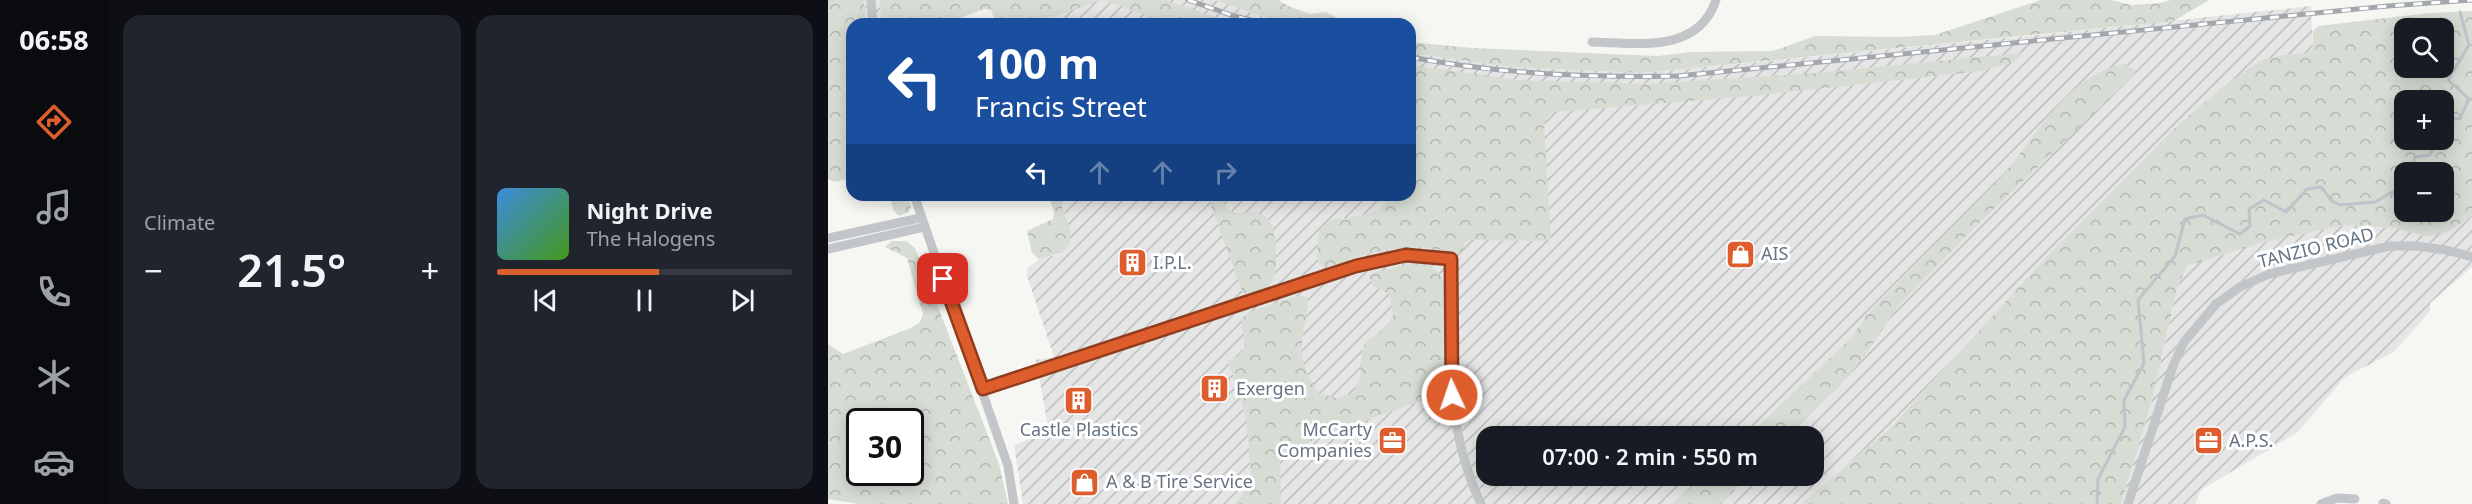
<!DOCTYPE html>
<html lang="en">
<head>
<meta charset="utf-8">
<style>
  :root { --surface:#171b24; --page:#20242c; --text:#f1f3f6; --muted:#9ea1a6; --line:#363941; --accent:#dd5d2d }
  body { margin:0; font-family:"Noto Sans",sans-serif; background:var(--page); color:var(--text); height:100vh; display:flex; flex-direction:column; font-size:22px; white-space:nowrap }
  * { box-sizing:border-box; margin:0 }
  p { font-size:20px; color:var(--muted) }
  .icon { flex:none; width:33px; height:33px; fill:none; stroke:currentColor; stroke-width:2; stroke-linecap:round; stroke-linejoin:round }
  .map { position:relative; flex:1; overflow:hidden }
  .panel { display:flex; flex-direction:column; gap:15px; padding:15px; background:#0d0f14; width:720px }
  .panel>* { flex:none }
  .top-card { position:absolute; left:18px; top:18px; width:570px; height:183px; border-radius:18px; box-shadow:0 3px 15px #0003; background:#1a4fa0; color:#fff; overflow:hidden }
  .controls { position:absolute; left:1566px; top:18px; display:grid; gap:12px }
  .controls a { display:grid; place-items:center; width:60px; height:60px; border-radius:12px; background:var(--surface); box-shadow:0 3px 15px #0003; font-size:30px }
  .speed { position:absolute; left:18px; top:408px; display:flex; gap:12px; font-size:30px; font-weight:700; text-align:center }
  .speed>* { display:grid; place-content:center; width:78px; height:78px; border-radius:50%; background:var(--surface); box-shadow:0 3px 15px #0003; line-height:1 }
  .speed .limit { border:3px solid #111; border-radius:9px; background:#fff; color:#111 }
  .pin { position:absolute; display:grid; place-items:center; width:51px; height:51px; color:#fff; margin:-26px; border-radius:12px; box-shadow:0 3px 9px #0006 }
  .me { position:absolute; width:66px; margin:-33px; rotate:357deg; stroke-linejoin:round; filter:drop-shadow(0 0 4px #0008) }
  .turn { display:flex; align-items:center; gap:21px; height:126px; padding:0 30px; font-size:27px }
  .turn .icon { width:78px; height:78px; stroke-width:2.5 }
  .turn b { display:block; font-size:42px; line-height:51px }
  .lanes { display:flex; align-items:center; height:57px; padding:0 30px; background:#0003; justify-content:center; gap:30px; direction:ltr }
  .lanes .off { opacity:.35 }
  .big { font-size:45px; font-weight:600; line-height:1.1 }
  .panel .widget { flex:1; display:flex; flex-direction:column; justify-content:center; gap:9px; min-width:0; padding:0 21px; border-radius:18px; background:var(--page) }
  .song { display:flex; align-items:center; gap:18px }
  .cover { width:72px; height:72px; border-radius:9px; background:linear-gradient(135deg,hsl(210 70% 55%),hsl(100 70% 35%)) }
  .played { height:6px; border-radius:3px; background:linear-gradient(90deg,var(--accent) 55%,var(--line) 55%) }
  .keys { display:flex; justify-content:space-around; direction:ltr }
  .heat { display:flex; justify-content:space-between; align-items:center; font-size:33px; direction:ltr }
  .panel .tiles { flex:1; display:grid; gap:15px; grid-template-columns:repeat(2,1fr) }
  .trip { position:absolute; left:648px; top:426px; width:348px; height:60px; border-radius:18px; background:var(--surface); box-shadow:0 3px 15px #0003; font-weight:600; line-height:60px; text-align:center }
  main { display:flex; flex:1; min-height:0 }
  .dock { display:flex; flex-direction:column; width:108px; justify-content:space-around; align-items:center; background:#090b0e; color:var(--muted) }
  .dock .icon { width:42px; height:42px }
  .dock .current { color:var(--accent) }
  .dock b { font-size:27px; color:var(--text) }
  .map>svg:first-child { display:block }
  .industrial { fill:url(#industrial-furrows); fill-rule:evenodd }
  .forest { fill:url(#forest-crowns); fill-rule:evenodd }
  .lines { fill:none; stroke-linecap:round; stroke-linejoin:round }
  .stream { stroke:#bcc5ca; stroke-width:3 }
  .minor { stroke:#c2c6c9; stroke-width:9 }
  .rail-casing { stroke:#a3a8ae; stroke-width:5 }
  .rail { stroke:#fff; stroke-width:3; stroke-dasharray:9; stroke-linecap:butt }
  .route-casing { stroke:#903c1d; stroke-width:15 }
  .route { stroke:#dd5d2d; stroke-width:10 }
  .labels { text-anchor:middle; stroke-width:6; stroke-linejoin:round; paint-order:stroke }
  .street-label { font-size:18px; fill:#667583; stroke:#fff }
  .poi-label { font-size:18px; fill:#667583; stroke:#fff; text-anchor:start }
</style>
</head>
<body>
<main>
<nav class="dock">
<b>06:58</b>
<svg class="icon current" aria-label="directions" viewBox="0 0 24 24"><path d="M12 3l9 9-9 9-9-9zM9 14v-3h6M13 9l2 2-2 2"/></svg>
<svg class="icon" aria-label="music" viewBox="0 0 24 24"><path d="M9 18V5l10-2v13"/><circle cx="6" cy="18" r="3"/><circle cx="16" cy="16" r="3"/></svg>
<svg class="icon" aria-label="phone" viewBox="0 0 24 24"><path d="M5 4h4l2 5-3 2q2 4 5 5l2-3 5 2v4C11 20 4 13 5 4z"/></svg>
<svg class="icon" aria-label="climate" viewBox="0 0 24 24"><path d="M12 3v18M4 7l16 10M4 17L20 7"/></svg>
<svg class="icon" aria-label="car" viewBox="0 0 24 24"><path d="M5 17H2v-5l4-1 3-4h7l3 4 3 1v5h-3M9 17h6M6 11h13"/><circle cx="7" cy="17" r="2"/><circle cx="17" cy="17" r="2"/></svg>
</nav>
<section class="panel">
<div class="tiles">
<div class="widget"><p>Climate</p>
<div class="heat"><a>−</a><b class="big">21.5°</b><a>+</a></div>
</div>
<div class="widget">
<div class="song"><i class="cover"></i><div><b>Night Drive</b><p>The Halogens</p></div></div>
<div class="played"></div>
<div class="keys"><svg class="icon" aria-label="previous" viewBox="0 0 24 24"><path d="M18 5L8 12l10 7zM5 5v14"/></svg><svg class="icon" aria-label="pause" viewBox="0 0 24 24"><path d="M8 5v14M16 5v14"/></svg><svg class="icon" aria-label="next" viewBox="0 0 24 24"><path d="M6 5l10 7-10 7zM19 5v14"/></svg></div>
</div>
</div>
</section>
<div class="map">
<svg width="1644" height="504" viewBox="0 0 1644 504">
  <defs>
    <pattern id="industrial-furrows" width="10" height="10" patternUnits="userSpaceOnUse" patternTransform="scale(1.5)"><rect width="10" height="10" fill="#e4e5e4"/><path d="M-1 1l2-2M0 10L10 0M9 11l2-2" fill="none" stroke="#bdbebe"/></pattern>
    <pattern id="forest-crowns" width="20" height="18" patternUnits="userSpaceOnUse" patternTransform="scale(1.5)"><rect width="20" height="18" fill="#d7ddd4"/><path d="M2 6a3 3 0 1 1 6 0M12 15a3 3 0 1 1 6 0" fill="none" stroke="#b2b8b1"/></pattern>
  </defs>
  <rect width="100%" height="100%" fill="#f6f6f3"/>
  <g class="industrial">
    <polygon points="36,0 386,0 457,24 177,24 166,17 163,10 156,9 115,24 38,24"/>
    <path d="M1483 6 1485 49 1479 53 1455 55 1397 85 1350 125 1220 255 1062 428 973 504H195L186 445 221 432 208 360 226 357 199 276 200 268 211 259 234 254 242 230 230 195H582V53L683 67 815 73 1212 35ZM658 436H986V476H658Z"/>
    <polygon points="1644,216 1644,267 1602,303 1602,311 1566,352 1517,377 1470,432 1373,490 1367,504 1293,504 1324,400 1349,288 1359,266 1433,243 1517,225 1569,228 1599,237 1620,232"/>
  </g>
  <g class="forest">
    <polygon points="0,0 36,0 38,24 24,24 24,178 6,182 0,179"/>
    <polygon points="52,0 338,0 407,24 321,24 316,14 274,0 206,24 168,24 163,10 156,9 115,24 54,24"/>
    <polygon points="386,0 451,0 460,6 482,14 498,12 521,24 457,24"/>
    <polygon points="1213,0 1283,0 1303,5 1332,3 1343,0 1381,0 1346,21 815,73 683,67 582,53 582,42 644,48 829,56 863,52 945,51 987,36 1070,37 1107,35"/>
    <path d="M1644 11V216L1620 232 1599 237 1569 228 1517 225 1433 243 1359 266 1349 288 1324 400 1293 504H973L1062 428 1220 255 1350 125 1397 85 1432 61 1455 55 1478 53 1485 49V31L1490 26 1602 13ZM1576 28H1616V68H1576ZM1576 100H1616V140H1576ZM1576 172H1616V212H1576Z"/>
    <polygon points="1193,53 1192,57 1183,63 1154,71 925,96 726,112 719,117 716,125 723,239 718,241 641,240 636,243 634,252 628,253 596,247 567,249 538,254 511,264 495,267 489,260 491,229 503,219 521,218 548,211 557,204 559,195 582,195 582,65 691,80 818,84 988,73"/>
    <path d="M1296 64 1308 70 1307 74 1144 230 1071 305 1038 354 1011 387 958 436H920L1024 337 1038 316 1174 176C1209 136 1238 75 1296 64Z"/>
    <polygon points="62,195 79,195 83,206 81,212 71,216 65,210"/>
    <polygon points="220,195 230,195 242,230 242,244 234,253 211,259 204,253 199,231 225,219 226,212"/>
    <path d="M379 195H392C405 228 417 203 437 216 449 224 452 271 444 282 437 291 426 292 415 294Z"/>
    <path d="M63 241H78L87 248 171 464 180 504H31L0 499V344L15 354 83 328 92 322 95 314 79 258 57 247ZM32 422H82V472H32Z"/>
    <path d="M588 262C606 266 610 269 617 286L615 388 611 395 512 429 457 453 452 459 453 504H407L417 491 423 474 418 418 400 361 410 356 417 346 413 319 424 311 472 295 480 298C480 316 475 329 474 345 472 361 483 380 491 394L509 398 525 393 532 376 534 349 539 341 558 327 565 316 561 294 544 285 541 276 548 272Z"/>
    <polygon points="877,476 920,476 894,504 843,504"/>
  </g>
  <g class="lines">
    <g class="stream">
      <polyline points="1616,117 1632,119 1641,99 1620,80 1641,45 1632,12"/>
      <polyline points="1583,172 1587,157 1602,155 1608,140"/>
      <polyline points="1269,504 1270,479 1297,427 1296,400 1316,364 1310,300 1347,256 1357,219 1375,215 1412,234 1422,226 1421,209 1436,200 1458,212 1479,189 1493,187 1504,201 1512,205 1547,202 1576,185"/>
    </g>
    <g class="minor">
      <polyline points="43,0 45,24"/>
      <path d="M764 42C809 43 870 54 888 0"/>
      <polyline points="86,195 180,466 186,504"/>
      <polyline points="0,238 92,218"/>
      <polyline points="0,249 96,227"/>
      <path d="M155 389 528 266 578 255 623 259C622 343 616 427 653 504"/>
      <polyline points="1555,503 1558,504"/>
      <polyline points="1300,504 1345,366 1356,342 1388,304 1412,287 1441,274 1562,246 1588,246 1618,250 1644,257"/>
      <polyline points="1493,504 1509,498 1527,499"/>
    </g>
    <defs>
      <g id="rail">
        <polyline points="360,0 406,16 439,24"/>
        <path d="M582 57C671 74 760 78 850 76L1560 6 1644 0"/>
      </g>
    </defs>
    <use href="#rail" class="rail-casing"/>
    <use href="#rail" class="rail"/>
  </g>
  <g class="lines">
    <defs>
      <polyline id="route" points="115,279 155,389 528,266 578,255 623,259 624,395"/>
    </defs>
    <use href="#route" class="route-casing"/>
    <use href="#route" class="route"/>
  </g>
  <defs>
    <symbol id="shop-square" viewBox="-11 -11 22 22"><rect x="-9" y="-9" width="18" height="18" rx="4" fill="#dd5d2d" stroke="#fff"/><path d="M-5-2.5h2.3a2.7 3.5 0 0 1 5.4 0H5L5.5 6h-11ZM-1.5-2.5h3a1.5 2.3 0 0 0-3 0Z" fill="#fff"/></symbol>
    <symbol id="building-square" viewBox="-11 -11 22 22"><rect x="-9" y="-9" width="18" height="18" rx="4" fill="#dd5d2d" stroke="#fff"/><path d="M-4-6H4V6H1V3H-1V6H-4ZM-2.5-4.3h1.7v1.8h-1.7ZM.8-4.3h1.7v1.8H.8ZM-2.5-1h1.7V.8h-1.7ZM.8-1h1.7V.8H.8Z" fill="#fff"/></symbol>
    <symbol id="office-square" viewBox="-11 -11 22 22"><rect x="-9" y="-9" width="18" height="18" rx="4" fill="#dd5d2d" stroke="#fff"/><path d="M-6-3h4V-5.5h4V-3h4V5H-6ZM-1-4.5V-3h2v-1.5ZM-6 0V1H6V0Z" fill="#fff"/></symbol>
  </defs>
  <g fill-rule="evenodd">
    <use href="#shop-square" x="896" y="238" width="33" height="33"/>
    <use href="#building-square" x="288" y="246" width="33" height="33"/>
    <use href="#building-square" x="370" y="372" width="33" height="33"/>
    <use href="#building-square" x="234" y="384" width="33" height="33"/>
    <use href="#office-square" x="548" y="424" width="33" height="33"/>
    <use href="#office-square" x="1364" y="424" width="33" height="33"/>
    <use href="#shop-square" x="240" y="466" width="33" height="33"/>
  </g>
  <g class="labels">
    <g class="street-label">
      <text transform="translate(1488 248) rotate(-14)" y="6">TANZIO ROAD</text>
    </g>
    <g class="poi-label">
      <text x="933" y="260">AIS</text>
      <text x="325" y="269">I.P.L.</text>
      <text x="408" y="395">Exergen</text>
      <text x="251" y="436" text-anchor="middle">Castle Plastics</text>
      <text x="544" y="436" text-anchor="end">McCarty<tspan x="544" dy="21">Companies</tspan></text>
      <text x="1401" y="447">A.P.S.</text>
      <text x="278" y="488">A &amp; B Tire Service</text>
    </g>
  </g>
</svg>
<div class="controls">
<a><svg class="icon" aria-label="search" viewBox="0 0 24 24"><circle cx="10" cy="10" r="6"/><path d="M15 15l6 6"/></svg></a>
<a>+</a>
<a>−</a>
</div>
<div class="speed"><div class="limit">30</div></div>
<div class="pin" style="left:115px;top:279px;background:#d93025"><svg class="icon" aria-label="arrive" viewBox="0 0 24 24"><path d="M6 21V4h12l-3 4 3 4H6"/></svg></div>
<svg class="me" style="left:624px;top:395px" viewBox="-20 -20 40 40"><circle r="17" fill="#dd5d2d" stroke="#fff" stroke-width="3"/><path d="M0-11L8 9 0 5-8 9z" fill="#fff"/></svg>
<div class="trip">07:00 · 2 min · 550 m</div>
<div class="top-card">
<div class="turn"><svg class="icon" aria-label="left" viewBox="0 0 24 24"><path d="M17 20v-9H6M10 6l-5 5 5 5"/></svg><div><b>100 m</b>Francis Street</div></div>
<div class="lanes"><svg class="icon" aria-label="left" viewBox="0 0 24 24"><path d="M17 20v-9H6M10 6l-5 5 5 5"/></svg><svg class="icon off" aria-label="ahead" viewBox="0 0 24 24"><path d="M12 20V5M6 11l6-6 6 6"/></svg><svg class="icon off" aria-label="ahead" viewBox="0 0 24 24"><path d="M12 20V5M6 11l6-6 6 6"/></svg><svg class="icon off" aria-label="right" viewBox="0 0 24 24"><path d="M7 20v-9h11M14 6l5 5-5 5"/></svg></div>
</div>
</div>
</main>
</body>
</html>
